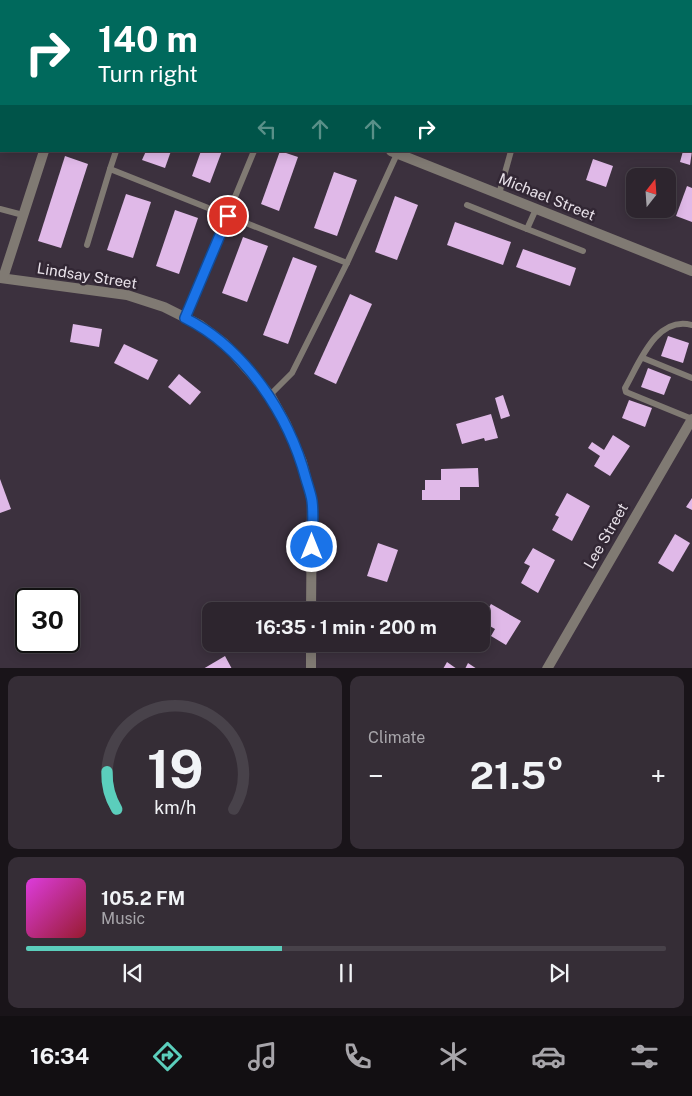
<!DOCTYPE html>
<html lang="en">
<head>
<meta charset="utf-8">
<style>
  :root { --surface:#2d252e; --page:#352d36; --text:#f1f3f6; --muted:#a7a5aa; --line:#48424a; --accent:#5bcebc }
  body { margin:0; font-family:"Public Sans",sans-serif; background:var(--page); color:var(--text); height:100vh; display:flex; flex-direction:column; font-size:19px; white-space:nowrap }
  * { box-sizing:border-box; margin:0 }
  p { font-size:16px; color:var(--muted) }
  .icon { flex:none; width:28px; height:28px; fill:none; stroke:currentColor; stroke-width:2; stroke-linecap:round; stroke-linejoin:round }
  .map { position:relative; height:668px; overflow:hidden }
  .sheet { display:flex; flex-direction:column; gap:8px; padding:8px; background:#191419; flex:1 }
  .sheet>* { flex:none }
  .guide { position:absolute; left:0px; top:0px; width:692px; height:152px; box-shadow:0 2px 12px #0003,0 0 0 1px var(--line); background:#00695c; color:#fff; overflow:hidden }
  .needle { width:32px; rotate:17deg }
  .fabs { position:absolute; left:626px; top:168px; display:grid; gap:10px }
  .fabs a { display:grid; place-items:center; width:50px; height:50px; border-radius:10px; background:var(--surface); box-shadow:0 2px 12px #0003,0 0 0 1px var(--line); font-size:25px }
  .speed { position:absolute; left:15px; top:588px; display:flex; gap:10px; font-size:25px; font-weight:700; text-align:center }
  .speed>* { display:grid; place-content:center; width:65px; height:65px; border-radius:50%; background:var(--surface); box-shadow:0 2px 12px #0003,0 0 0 1px var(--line); line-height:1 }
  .speed .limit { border:2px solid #111; border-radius:8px; background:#fff; color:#111 }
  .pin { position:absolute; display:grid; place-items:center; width:42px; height:42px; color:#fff; margin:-21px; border:2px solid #fff; border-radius:50%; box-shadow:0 1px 5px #0007 }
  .me { position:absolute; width:55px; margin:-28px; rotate:0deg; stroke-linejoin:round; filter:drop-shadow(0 0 4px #0008) }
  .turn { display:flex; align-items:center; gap:18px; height:105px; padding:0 15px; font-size:22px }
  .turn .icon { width:65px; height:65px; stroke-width:2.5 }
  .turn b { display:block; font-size:35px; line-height:42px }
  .lanes { display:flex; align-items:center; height:48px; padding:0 15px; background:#0003; justify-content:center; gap:25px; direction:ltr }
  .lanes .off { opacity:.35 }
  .big { font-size:38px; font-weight:700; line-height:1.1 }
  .sheet .card { flex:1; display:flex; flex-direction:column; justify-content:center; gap:8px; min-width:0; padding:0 18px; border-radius:10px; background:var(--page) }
  .sheet .dial { align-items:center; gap:0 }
  .dial svg { height:130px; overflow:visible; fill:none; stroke:var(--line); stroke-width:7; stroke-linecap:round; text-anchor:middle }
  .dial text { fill:var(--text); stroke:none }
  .song { display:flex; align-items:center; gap:15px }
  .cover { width:60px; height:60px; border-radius:8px; background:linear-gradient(135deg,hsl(300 70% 55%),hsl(350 70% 35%)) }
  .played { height:5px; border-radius:2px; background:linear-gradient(90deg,var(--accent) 40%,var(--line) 40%) }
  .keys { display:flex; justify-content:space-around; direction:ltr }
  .heat { display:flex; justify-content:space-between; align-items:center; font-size:28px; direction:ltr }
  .sheet .tiles { flex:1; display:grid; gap:8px; grid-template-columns:1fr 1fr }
  .card:last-child { grid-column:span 2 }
  .trip { position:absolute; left:202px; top:602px; width:288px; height:50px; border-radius:10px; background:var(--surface); box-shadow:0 2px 12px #0003,0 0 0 1px var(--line); font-weight:700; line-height:50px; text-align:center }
  .dock { display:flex; height:80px; justify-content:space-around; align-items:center; background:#120f12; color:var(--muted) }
  .dock .icon { width:35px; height:35px }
  .dock .selected { color:var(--accent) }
  .dock b { font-size:22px; color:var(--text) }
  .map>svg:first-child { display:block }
  .building { fill:#e0b9e8 }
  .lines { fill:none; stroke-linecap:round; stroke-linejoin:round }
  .service { stroke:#807a73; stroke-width:6 }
  .minor { stroke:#807a73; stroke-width:10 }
  .route-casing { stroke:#114b97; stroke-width:12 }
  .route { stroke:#1a73e8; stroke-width:9 }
  .labels { text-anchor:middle; stroke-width:5; stroke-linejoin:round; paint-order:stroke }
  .street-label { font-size:15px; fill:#e9e2ea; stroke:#322734 }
</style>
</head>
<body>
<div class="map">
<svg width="692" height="669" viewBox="0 0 692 669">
  <rect width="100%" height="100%" fill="#3c313e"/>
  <g class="building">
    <polygon points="146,151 171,151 165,168 142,160"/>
    <polygon points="201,151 222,151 210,183 192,176"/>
    <polygon points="280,151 298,157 279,211 261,204"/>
    <polygon points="683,151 692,151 690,165 680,162"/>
    <polygon points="65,156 88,164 61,248 38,241"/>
    <polygon points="593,159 613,166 606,187 586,180"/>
    <polygon points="630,171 638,174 637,176 635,176 635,188 625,185"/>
    <polygon points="334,172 357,180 337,236 314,228"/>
    <polygon points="687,186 692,188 692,222 676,216"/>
    <polygon points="126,194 151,202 133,258 107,250"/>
    <polygon points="395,196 418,205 397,260 375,252"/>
    <polygon points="175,210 198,218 179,274 156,266"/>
    <polygon points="455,222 511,242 503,265 447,245"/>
    <polygon points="243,237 268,246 247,302 222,293"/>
    <polygon points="523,249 576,268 570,286 516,267"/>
    <polygon points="293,257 317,266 288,344 263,335"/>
    <polygon points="350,294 372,304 336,384 314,374"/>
    <polygon points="73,324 102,329 99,347 70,342"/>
    <polygon points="668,336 689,343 683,363 661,356"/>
    <polygon points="124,344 158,360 148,380 114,363"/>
    <polygon points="648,368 671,377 664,395 641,387"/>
    <polygon points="179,374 201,392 190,405 168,387"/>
    <polygon points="503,395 510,416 501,419 495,398"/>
    <polygon points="629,400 652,408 645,427 622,418"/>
    <polygon points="491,414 498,438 485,441 484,438 462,444 456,424"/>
    <polygon points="613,435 630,446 610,476 594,466 600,456 588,448 592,442 604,450"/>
    <polygon points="478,468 479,487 460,487 460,500 422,500 422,490 425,490 425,480 441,480 441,469"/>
    <polygon points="0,479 11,509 0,513"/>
    <polygon points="567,493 590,506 572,541 552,530 559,517 555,515"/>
    <polygon points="692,498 692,510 686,507"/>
    <polygon points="675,534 690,543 673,572 658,563"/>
    <polygon points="378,543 398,550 387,582 367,576"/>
    <polygon points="533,548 555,560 538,593 521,583 530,566 524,563"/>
    <polygon points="491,604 521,621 506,645 491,636 495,629 481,621"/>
    <polygon points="225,656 232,669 203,669"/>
    <polygon points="447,662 457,669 443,669"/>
    <polygon points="468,663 477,669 465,669"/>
  </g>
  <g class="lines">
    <g class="service">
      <polyline points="0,9 1,10"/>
      <polyline points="0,144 1,141"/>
      <polyline points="110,169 116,151"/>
      <polyline points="499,194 511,151"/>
      <polyline points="467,205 527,229"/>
      <polyline points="0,209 23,215"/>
      <polyline points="536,209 527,229 583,251"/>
      <polyline points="87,245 110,169 347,263 397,154"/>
      <polyline points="185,318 254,151"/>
      <path d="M692 325C656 315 639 364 625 388L626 392 692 419"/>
      <polyline points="643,358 692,378"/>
      <polyline points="270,395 292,373 347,263"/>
    </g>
    <g class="minor">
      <polyline points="92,1 93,0"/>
      <polyline points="391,151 692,271"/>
      <polyline points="0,278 127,295 164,307 200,325 224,343 270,395 286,424 302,462 312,501 311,611"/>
      <polyline points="3,278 44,151"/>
      <polyline points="311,669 311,644"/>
      <polyline points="547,669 692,419"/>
    </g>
  </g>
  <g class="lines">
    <defs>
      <path id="route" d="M228 216 185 318C245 348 289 415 306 479 308 486 311 494 312 501 314 516 312 532 312 547"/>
    </defs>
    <use href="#route" class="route-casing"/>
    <use href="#route" class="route"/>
  </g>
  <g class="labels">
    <g class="street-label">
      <text transform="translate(547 197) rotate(22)" y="5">Michael Street</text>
      <text transform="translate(87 276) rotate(9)" y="5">Lindsay Street</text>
      <text transform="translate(606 536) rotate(-60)" y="5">Lee Street</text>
    </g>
  </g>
</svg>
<div class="fabs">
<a><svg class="needle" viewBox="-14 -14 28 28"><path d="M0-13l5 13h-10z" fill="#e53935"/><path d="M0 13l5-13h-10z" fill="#a7a5aa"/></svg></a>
</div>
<div class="speed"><div class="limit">30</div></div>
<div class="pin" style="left:228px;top:216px;background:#d93025"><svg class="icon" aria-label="arrive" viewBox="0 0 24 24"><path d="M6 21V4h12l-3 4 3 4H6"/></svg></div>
<svg class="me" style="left:312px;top:547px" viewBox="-20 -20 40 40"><circle r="17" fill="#1a73e8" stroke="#fff" stroke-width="3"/><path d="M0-11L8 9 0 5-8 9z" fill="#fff"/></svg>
<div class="trip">16:35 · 1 min · 200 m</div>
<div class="guide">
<div class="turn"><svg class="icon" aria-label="right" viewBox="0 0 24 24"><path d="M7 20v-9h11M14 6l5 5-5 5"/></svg><div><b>140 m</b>Turn right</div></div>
<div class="lanes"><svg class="icon off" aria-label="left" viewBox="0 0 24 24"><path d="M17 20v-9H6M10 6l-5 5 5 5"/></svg><svg class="icon off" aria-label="ahead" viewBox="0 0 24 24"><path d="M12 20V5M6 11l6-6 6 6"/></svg><svg class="icon off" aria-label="ahead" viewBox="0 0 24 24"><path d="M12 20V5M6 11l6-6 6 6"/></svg><svg class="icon" aria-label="right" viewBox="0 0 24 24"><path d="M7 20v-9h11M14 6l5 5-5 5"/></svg></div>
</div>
</div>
<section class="sheet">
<div class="tiles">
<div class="card dial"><svg viewBox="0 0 100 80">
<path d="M14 69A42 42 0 1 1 86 69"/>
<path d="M14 69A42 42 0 0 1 8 46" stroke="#5bcebc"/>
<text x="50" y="56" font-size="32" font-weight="700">19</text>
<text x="50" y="72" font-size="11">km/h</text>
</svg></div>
<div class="card"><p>Climate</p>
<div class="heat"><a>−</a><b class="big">21.5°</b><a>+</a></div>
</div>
<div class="card">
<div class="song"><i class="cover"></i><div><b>105.2 FM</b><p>Music</p></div></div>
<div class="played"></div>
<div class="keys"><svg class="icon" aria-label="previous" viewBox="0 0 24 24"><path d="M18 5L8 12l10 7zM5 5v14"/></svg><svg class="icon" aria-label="pause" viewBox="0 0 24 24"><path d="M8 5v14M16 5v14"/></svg><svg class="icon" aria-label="next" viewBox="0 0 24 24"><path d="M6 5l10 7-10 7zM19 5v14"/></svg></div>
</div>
</div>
</section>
<nav class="dock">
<b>16:34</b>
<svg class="icon selected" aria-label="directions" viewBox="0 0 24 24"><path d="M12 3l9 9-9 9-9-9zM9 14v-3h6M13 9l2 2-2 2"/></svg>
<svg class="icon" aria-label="music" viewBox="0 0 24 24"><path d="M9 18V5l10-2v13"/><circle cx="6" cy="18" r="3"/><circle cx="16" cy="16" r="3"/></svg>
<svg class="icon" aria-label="phone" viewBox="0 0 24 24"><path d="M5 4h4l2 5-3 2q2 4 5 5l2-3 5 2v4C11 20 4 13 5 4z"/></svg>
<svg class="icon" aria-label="climate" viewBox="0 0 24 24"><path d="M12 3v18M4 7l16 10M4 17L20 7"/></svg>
<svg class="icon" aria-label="car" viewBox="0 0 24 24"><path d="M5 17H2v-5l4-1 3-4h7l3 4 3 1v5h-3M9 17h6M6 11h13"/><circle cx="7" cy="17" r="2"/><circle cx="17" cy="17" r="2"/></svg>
<svg class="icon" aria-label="filters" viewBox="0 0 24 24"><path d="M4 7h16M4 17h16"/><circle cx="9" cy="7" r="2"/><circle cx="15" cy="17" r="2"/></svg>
</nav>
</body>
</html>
